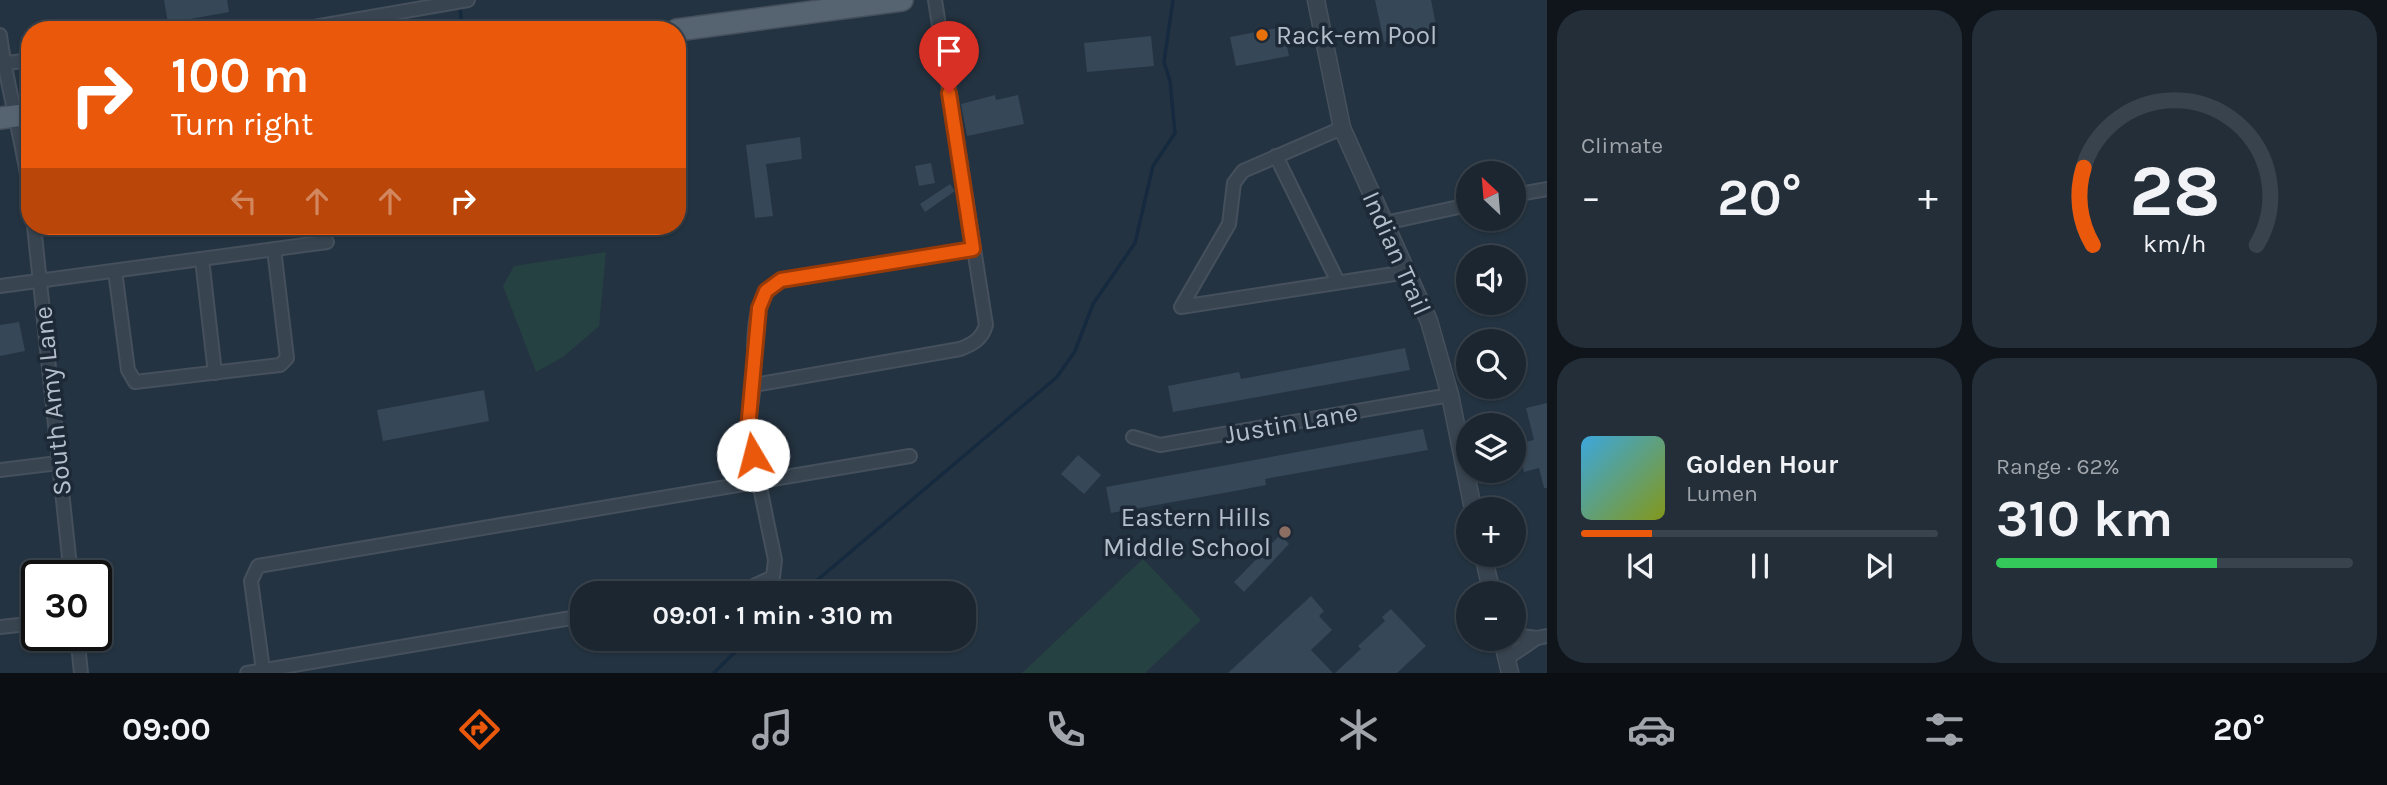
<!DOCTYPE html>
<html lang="en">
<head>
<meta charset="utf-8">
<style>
  :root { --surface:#1b2631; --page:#242e39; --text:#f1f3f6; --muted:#a0a5ab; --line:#39434d; --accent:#ea580c }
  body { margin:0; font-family:Karla,sans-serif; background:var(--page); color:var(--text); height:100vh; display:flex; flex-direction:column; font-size:26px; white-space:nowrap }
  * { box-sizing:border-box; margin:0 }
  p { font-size:23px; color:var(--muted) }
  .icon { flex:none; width:38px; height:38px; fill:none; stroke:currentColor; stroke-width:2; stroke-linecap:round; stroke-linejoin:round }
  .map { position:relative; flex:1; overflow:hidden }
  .sheet { display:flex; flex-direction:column; gap:10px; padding:10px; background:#0f151b; width:840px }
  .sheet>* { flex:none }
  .guide { position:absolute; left:21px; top:21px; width:665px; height:214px; border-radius:28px; box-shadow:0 2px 5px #0004,0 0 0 2px var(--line); background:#ea580c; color:#fff; overflow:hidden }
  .needle { width:46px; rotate:334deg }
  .controls { position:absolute; left:1456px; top:161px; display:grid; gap:14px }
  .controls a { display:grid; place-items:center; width:70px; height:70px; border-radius:50%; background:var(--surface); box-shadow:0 2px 5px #0004,0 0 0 2px var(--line); font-size:35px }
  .speed { position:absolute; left:21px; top:560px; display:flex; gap:14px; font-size:35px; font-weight:700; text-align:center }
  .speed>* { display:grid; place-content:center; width:91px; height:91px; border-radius:50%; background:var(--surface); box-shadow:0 2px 5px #0004,0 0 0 2px var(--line); line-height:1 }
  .speed .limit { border:4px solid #111; border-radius:10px; background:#fff; color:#111 }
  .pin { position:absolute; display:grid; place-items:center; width:60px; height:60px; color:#fff; margin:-72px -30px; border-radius:50% 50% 50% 0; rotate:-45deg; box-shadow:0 0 7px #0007 }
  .pin .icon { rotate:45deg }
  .me { position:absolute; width:77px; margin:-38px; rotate:352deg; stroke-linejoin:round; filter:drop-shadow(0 0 5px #0008) }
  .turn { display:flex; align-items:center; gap:24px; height:147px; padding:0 35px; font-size:32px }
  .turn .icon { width:91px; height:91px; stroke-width:2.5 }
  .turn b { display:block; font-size:49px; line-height:60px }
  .lanes { display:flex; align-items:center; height:66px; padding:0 35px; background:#0003; justify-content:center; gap:35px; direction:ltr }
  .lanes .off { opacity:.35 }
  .big { font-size:52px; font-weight:700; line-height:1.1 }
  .sheet .tile { flex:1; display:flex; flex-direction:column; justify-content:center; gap:10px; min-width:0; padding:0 24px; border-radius:28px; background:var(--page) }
  .sheet .dial { align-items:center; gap:0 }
  .dial svg { height:182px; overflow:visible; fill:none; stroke:var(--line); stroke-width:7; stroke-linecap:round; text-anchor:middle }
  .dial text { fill:var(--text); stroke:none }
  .song { display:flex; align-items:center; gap:21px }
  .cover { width:84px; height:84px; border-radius:10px; background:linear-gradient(135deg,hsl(200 70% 55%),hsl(70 70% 35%)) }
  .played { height:7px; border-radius:4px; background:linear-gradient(90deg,var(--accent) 20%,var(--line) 20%) }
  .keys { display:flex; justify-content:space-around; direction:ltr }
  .heat { display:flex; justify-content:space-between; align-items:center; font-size:38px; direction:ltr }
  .charge { height:10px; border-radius:5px; background:linear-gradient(90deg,#34c759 62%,var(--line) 0) }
  .sheet .tiles { flex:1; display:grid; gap:10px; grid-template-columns:repeat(2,1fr) }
  .trip { position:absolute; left:570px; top:581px; width:406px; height:70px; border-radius:28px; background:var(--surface); box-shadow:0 2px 5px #0004,0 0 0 2px var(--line); font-weight:700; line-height:70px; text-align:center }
  .tab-bar { display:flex; height:112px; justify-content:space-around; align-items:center; background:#0b0f14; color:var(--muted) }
  .tab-bar .icon { width:49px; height:49px }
  .tab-bar .on { color:var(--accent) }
  .tab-bar b { font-size:32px; color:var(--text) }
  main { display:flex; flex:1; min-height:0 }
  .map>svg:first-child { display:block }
  .green { fill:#264142 }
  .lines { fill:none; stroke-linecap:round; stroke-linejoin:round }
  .stream { stroke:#162a3f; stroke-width:3.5 }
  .building { fill:#364757 }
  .minor-casing { stroke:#45505c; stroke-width:16 }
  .tertiary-casing { stroke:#45505c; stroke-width:19 }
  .primary-casing { stroke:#45505c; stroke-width:24 }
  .minor { stroke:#384450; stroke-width:12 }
  .tertiary { stroke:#384450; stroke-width:16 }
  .primary { stroke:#566370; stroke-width:21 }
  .route-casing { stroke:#983908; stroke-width:18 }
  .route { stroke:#ea580c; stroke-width:12 }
  .food-dot { fill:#e8710a; stroke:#1d2936; stroke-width:2.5 }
  .education-dot { fill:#8d6e63; stroke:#1d2936; stroke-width:2.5 }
  .labels { text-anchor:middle; stroke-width:7; stroke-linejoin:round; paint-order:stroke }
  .poi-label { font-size:26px; fill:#b5bfcb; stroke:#1d2936; text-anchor:start }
  .street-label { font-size:26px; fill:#b5bfcb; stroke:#1d2936 }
</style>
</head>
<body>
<main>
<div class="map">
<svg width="1547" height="673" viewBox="0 0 1547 673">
  <rect width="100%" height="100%" fill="#243341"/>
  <g class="green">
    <polygon points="606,252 599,326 563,357 536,372 503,286 514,266"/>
    <polygon points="1143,559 1201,620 1145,673 1022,673"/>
  </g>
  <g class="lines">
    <g class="stream">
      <polyline points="460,4 462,30"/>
      <polyline points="802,593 1057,377 1075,351 1093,304 1135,243 1153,166 1175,133 1170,81 1164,62 1173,0"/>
      <polyline points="714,673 748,639"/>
    </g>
  </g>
  <g class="building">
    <polygon points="164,0 227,0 229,12 168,23"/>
    <polygon points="1375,0 1431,0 1437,30 1384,42"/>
    <polygon points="1283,27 1289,56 1236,66 1230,37"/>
    <polygon points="1151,36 1154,66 1087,72 1084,43"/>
    <polygon points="995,95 996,100 1018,95 1024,124 967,136 961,104"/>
    <polygon points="800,137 802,159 766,164 773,216 755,218 746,145"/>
    <polygon points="931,163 935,183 919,186 915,166"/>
    <polygon points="950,184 955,191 925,212 920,204"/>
    <polygon points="19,322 25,351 0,356 0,325"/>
    <polygon points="1405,348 1410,370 1173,412 1168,386 1239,372 1241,379"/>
    <polygon points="484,390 489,421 383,441 377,410"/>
    <polygon points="1547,403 1547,488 1544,488 1539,468 1524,472 1517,444 1534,440 1526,408"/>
    <polygon points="1423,429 1428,450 1265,479 1266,485 1235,491 1111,513 1106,487"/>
    <polygon points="1078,455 1101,475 1084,494 1061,474"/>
    <polygon points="1280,535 1289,544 1244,592 1234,582"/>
    <polygon points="1311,596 1324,611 1319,616 1332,630 1311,650 1333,673 1228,673"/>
    <polygon points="1391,609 1426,646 1397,673 1335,673 1361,649 1358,646 1385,621 1382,617"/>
  </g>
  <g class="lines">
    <defs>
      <g id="minor">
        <polyline points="297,30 468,0"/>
        <path d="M0 35C7 89 23 140 30 194"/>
        <polyline points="0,64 30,60"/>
        <polyline points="1342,128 1243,171 1234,183 1229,224 1181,307 1407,272"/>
        <polyline points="1276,156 1338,282"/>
        <polyline points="1514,195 1547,189"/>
        <polyline points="1385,223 1468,205"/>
        <polyline points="34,226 71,576"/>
        <polyline points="202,259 215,373"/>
        <polyline points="115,271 128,370 135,382 280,365 287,358 274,249"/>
        <polyline points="0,286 327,242"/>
        <path d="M754 385C755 351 747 298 781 280L973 249"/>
        <polyline points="1133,437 1160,445 1450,395"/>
        <polyline points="0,470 58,463"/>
        <path d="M726 593 745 590 773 577 775 560 748 429 754 385 960 349C973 344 982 339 986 325L935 0"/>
        <polyline points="0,627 37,623"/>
        <polyline points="77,635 81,673"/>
        <polyline points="1514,635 1537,638 1547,636"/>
        <polyline points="1506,659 1537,638"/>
        <polyline points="263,670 251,581 258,566 910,456"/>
        <polyline points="247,673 583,616"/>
      </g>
      <g id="tertiary">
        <polyline points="1316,0 1342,128 1429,321 1450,395 1473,509"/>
        <polyline points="1483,555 1492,593"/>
        <polyline points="1502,639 1510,673"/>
      </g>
      <g id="primary">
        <polyline points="677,30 902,0"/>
        <polyline points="0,118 30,114"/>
      </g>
    </defs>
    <use href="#minor" class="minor-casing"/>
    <use href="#tertiary" class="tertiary-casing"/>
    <use href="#primary" class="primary-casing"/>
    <use href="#minor" class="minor"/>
    <use href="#tertiary" class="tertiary"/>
    <use href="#primary" class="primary"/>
  </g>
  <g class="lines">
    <defs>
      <polyline id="route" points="753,455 748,429 759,308 766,291 781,280 973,249 949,93"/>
    </defs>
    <use href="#route" class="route-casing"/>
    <use href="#route" class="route"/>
  </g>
  <circle class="food-dot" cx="1262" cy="35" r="7"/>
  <circle class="education-dot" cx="1285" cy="532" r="7"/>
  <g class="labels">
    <g class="poi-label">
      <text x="1276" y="44">Rack-em Pool</text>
      <text x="1271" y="526" text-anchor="end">Eastern Hills<tspan x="1271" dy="30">Middle School</tspan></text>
    </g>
    <g class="street-label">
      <text transform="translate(1397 253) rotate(66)" y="9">Indian Trail</text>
      <text transform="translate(52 401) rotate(-96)" y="9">South Amy Lane</text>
      <text transform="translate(1291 423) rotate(-10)" y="9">Justin Lane</text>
    </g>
  </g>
</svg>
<div class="controls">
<a><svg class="needle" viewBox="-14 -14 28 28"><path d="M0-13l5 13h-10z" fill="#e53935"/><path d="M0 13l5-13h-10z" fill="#a0a5ab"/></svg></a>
<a><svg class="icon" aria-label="sound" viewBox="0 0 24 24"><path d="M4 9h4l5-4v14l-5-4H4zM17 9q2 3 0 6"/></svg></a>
<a><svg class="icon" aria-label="search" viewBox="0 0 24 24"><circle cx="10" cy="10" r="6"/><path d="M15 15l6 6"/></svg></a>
<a><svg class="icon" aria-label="layers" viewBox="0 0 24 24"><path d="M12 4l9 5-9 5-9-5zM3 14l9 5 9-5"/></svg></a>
<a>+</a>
<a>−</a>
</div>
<div class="speed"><div class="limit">30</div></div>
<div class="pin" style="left:949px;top:93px;background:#d93025"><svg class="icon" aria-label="arrive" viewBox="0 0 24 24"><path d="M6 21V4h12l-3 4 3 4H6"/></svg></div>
<svg class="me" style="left:753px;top:455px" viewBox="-20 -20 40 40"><circle r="19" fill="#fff"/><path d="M0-13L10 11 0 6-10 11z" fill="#ea580c"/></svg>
<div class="trip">09:01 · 1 min · 310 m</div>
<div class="guide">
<div class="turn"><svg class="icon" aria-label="right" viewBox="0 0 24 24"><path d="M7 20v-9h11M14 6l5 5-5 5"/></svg><div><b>100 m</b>Turn right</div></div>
<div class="lanes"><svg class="icon off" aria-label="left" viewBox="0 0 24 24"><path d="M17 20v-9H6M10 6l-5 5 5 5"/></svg><svg class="icon off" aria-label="ahead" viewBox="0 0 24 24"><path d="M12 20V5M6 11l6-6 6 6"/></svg><svg class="icon off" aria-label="ahead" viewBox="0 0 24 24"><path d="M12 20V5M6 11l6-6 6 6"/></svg><svg class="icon" aria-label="right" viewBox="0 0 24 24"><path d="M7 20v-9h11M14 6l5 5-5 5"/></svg></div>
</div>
</div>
<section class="sheet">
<div class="tiles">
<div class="tile"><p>Climate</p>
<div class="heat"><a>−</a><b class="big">20°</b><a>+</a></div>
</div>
<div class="tile dial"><svg viewBox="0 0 100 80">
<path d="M14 69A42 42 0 1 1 86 69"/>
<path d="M14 69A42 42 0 0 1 10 35" stroke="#ea580c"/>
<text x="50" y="56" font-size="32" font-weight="700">28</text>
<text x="50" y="72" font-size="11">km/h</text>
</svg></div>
<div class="tile">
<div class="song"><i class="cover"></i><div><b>Golden Hour</b><p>Lumen</p></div></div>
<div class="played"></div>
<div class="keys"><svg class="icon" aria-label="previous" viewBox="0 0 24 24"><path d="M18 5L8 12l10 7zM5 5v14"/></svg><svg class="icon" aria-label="pause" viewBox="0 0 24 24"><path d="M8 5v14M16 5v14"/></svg><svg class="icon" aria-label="next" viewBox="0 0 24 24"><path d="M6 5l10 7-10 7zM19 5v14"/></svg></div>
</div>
<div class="tile"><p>Range · 62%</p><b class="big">310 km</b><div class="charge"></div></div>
</div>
</section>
</main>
<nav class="tab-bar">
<b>09:00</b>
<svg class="icon on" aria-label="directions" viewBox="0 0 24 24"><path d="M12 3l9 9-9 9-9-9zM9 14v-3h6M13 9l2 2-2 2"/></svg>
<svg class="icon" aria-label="music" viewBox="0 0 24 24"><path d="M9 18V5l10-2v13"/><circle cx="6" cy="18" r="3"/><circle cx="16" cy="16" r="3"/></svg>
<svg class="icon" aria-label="phone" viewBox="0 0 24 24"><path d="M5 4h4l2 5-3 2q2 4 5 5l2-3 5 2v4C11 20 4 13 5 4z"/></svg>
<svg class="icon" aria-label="climate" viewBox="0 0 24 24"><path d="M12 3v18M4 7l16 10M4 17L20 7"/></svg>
<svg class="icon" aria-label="car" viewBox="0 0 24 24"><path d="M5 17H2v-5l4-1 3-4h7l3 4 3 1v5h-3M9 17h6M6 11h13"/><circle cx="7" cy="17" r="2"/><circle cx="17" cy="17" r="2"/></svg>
<svg class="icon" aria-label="filters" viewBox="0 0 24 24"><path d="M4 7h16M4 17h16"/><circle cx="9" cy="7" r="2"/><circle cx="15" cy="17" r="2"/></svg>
<b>20°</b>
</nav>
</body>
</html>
